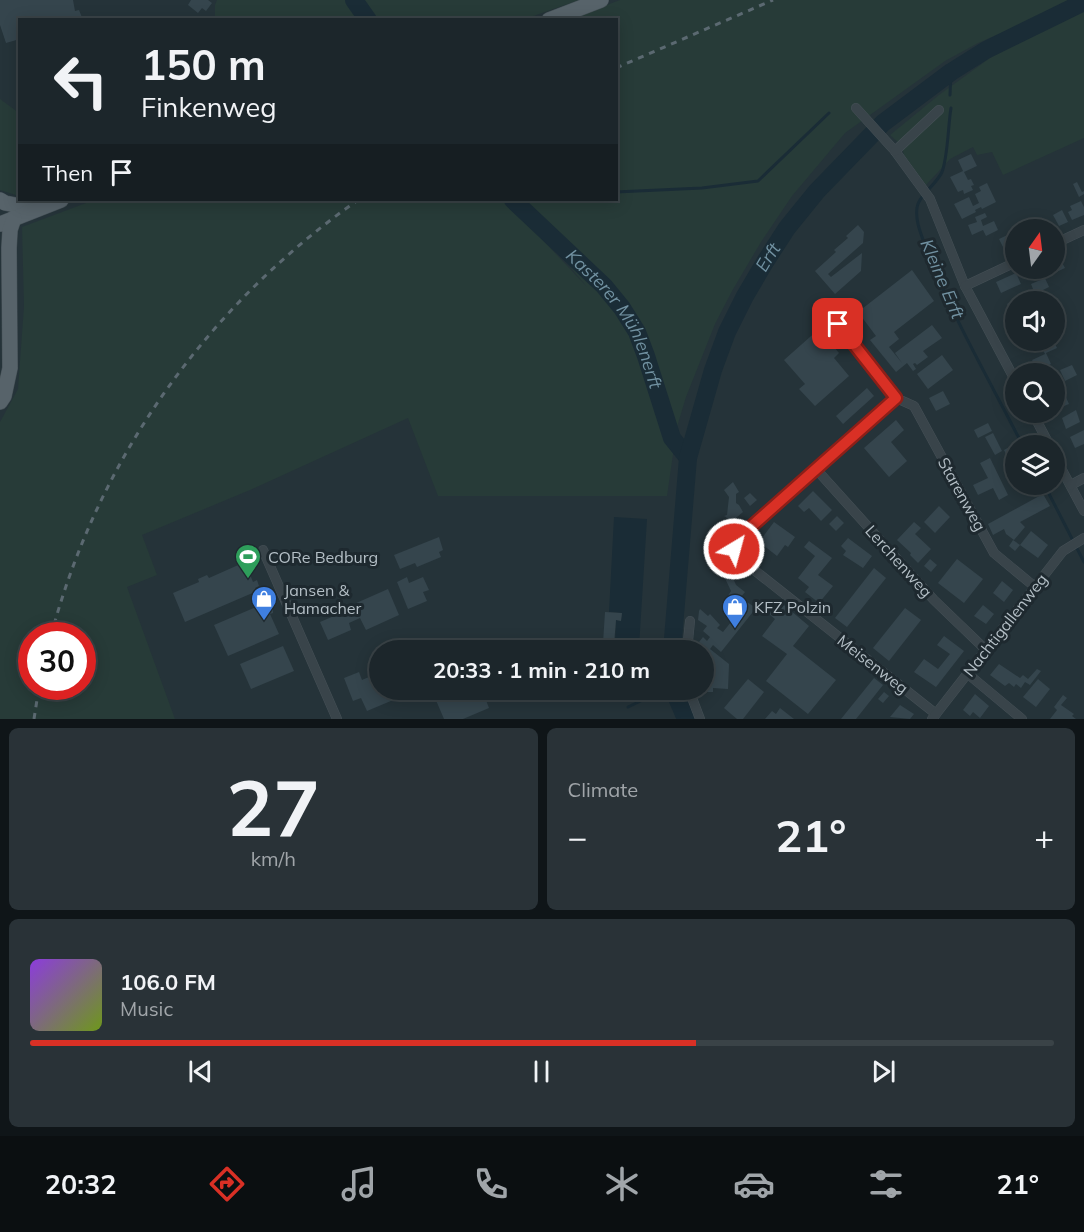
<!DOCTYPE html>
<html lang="en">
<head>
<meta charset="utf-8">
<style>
  :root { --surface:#1c262b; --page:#293237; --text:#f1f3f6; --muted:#a0a5a9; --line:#3a4347; --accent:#d93025 }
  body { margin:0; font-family:Mulish,sans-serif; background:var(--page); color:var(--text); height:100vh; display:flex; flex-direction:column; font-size:22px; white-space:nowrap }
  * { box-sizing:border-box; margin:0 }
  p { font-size:20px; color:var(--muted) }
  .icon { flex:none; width:33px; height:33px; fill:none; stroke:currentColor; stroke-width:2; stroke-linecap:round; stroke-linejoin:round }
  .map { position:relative; height:719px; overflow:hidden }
  .side { display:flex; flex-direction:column; gap:9px; padding:9px; background:#0f1518; flex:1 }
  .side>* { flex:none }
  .guide { position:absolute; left:18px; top:18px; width:600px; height:183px; border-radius:0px; box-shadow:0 3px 15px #0003,0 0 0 2px var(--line); background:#1c262b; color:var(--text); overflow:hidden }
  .needle { width:39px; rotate:14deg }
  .fabs { position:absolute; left:1005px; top:219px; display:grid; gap:12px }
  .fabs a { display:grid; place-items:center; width:60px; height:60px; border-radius:50%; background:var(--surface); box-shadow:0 3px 15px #0003,0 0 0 2px var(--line); font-size:30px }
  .speed { position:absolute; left:18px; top:622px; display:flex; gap:12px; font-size:30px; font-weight:700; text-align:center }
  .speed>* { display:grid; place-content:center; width:78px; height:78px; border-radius:50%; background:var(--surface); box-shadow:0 3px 15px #0003,0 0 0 2px var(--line); line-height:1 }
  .speed .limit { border:9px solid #d22; background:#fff; color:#111 }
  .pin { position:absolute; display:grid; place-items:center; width:51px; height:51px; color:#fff; margin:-26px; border-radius:12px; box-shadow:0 3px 9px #0006 }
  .me { position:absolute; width:66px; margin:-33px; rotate:37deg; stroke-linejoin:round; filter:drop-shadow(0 0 4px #0008) }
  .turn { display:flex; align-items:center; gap:21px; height:126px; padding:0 24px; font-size:27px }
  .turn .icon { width:78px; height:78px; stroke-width:2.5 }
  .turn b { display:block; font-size:42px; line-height:51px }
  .then { display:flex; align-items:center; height:57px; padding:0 24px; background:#0003; gap:12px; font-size:22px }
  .big { font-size:45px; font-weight:700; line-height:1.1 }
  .side .card { flex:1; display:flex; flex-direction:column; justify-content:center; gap:9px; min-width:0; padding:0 21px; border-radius:9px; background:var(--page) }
  .side .dial { align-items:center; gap:0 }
  .dial b { font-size:78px; line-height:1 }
  .song { display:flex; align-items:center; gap:18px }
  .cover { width:72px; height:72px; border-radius:9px; background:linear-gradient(135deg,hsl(270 70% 55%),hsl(80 70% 35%)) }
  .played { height:6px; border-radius:3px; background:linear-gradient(90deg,var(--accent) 65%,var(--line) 65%) }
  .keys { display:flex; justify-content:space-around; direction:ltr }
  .heat { display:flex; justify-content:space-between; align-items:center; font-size:33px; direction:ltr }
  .side .tiles { flex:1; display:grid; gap:9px; grid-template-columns:1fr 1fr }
  .card:last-child { grid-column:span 2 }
  .trip { position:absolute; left:369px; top:640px; width:345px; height:60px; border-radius:30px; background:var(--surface); box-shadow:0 3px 15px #0003,0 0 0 2px var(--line); font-weight:700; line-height:60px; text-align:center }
  .tab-bar { display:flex; height:96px; justify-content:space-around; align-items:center; background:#0b0f11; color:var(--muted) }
  .tab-bar .icon { width:42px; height:42px }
  .tab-bar .selected { color:var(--accent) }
  .tab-bar b { font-size:27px; color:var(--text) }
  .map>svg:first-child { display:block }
  .green { fill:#273b38; fill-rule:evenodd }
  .water { fill:#1a2c36 }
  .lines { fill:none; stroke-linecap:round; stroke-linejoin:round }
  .stream { stroke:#1a2c36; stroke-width:3 }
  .river { stroke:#1a2c36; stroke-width:18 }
  .building { fill:#35454d }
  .street-casing { stroke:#455056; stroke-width:10 }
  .primary-casing { stroke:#455056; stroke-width:16 }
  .street { stroke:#39444a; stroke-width:9 }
  .primary { stroke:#57636a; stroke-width:15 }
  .rail { stroke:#5b6971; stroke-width:3; stroke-dasharray:6 6; stroke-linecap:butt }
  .route-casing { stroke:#8d1f18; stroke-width:15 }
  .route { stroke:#d93025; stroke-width:10 }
  .labels { text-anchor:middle; stroke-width:6; stroke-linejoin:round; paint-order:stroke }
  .street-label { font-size:16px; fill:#b4bfc6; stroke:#1e292f }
  .poi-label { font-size:16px; fill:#b4bfc6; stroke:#1e292f; text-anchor:start }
  .water-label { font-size:18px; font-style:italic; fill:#7191a1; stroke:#1e292f }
</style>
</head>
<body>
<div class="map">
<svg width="1084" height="719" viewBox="0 0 1084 719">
  <rect width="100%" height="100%" fill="#253339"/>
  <g class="green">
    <polygon points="217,0 579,0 525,19 215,19 215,5"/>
    <path d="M620 0H1077L978 43 945 61 845 133 792 196 761 242 732 291 715 324 686 397 677 427 667 496H438L408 418 250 490 142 535 157 575 127 587 175 719H0V422L18 389 24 306 22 227 94 200H505L587 287 514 200H616V20L570 19ZM32 636H82V687H32Z"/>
    <polygon points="1084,8 1084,138 1003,175 992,152 977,155 973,147 950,159 926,185 904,155 902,146 890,135 939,95 990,58"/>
    <polygon points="0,99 19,113 19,196 0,190"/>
  </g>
  <polygon class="water" points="614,517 647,519 639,647 615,644 616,620 621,621 622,613 609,612"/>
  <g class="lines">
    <g class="stream">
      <polyline points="950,95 951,72"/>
      <path d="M951 108C948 126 948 156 942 172 936 185 918 196 917 208 915 222 922 236 926 248 952 317 990 381 1023 446"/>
      <polyline points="616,192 702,188 758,181 829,113"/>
      <polyline points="1044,484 1084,562"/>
      <polyline points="628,707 649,697 655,690"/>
    </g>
    <g class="river">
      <polyline points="354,0 368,20"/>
      <path id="s1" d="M513 200 604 286 622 308 637 332 646 356 672 438 688 458"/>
      <path id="s2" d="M672 651 688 458 713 370 727 332 745 296 765 262 787 228 817 191 883 123 951 72 986 50 1084 2"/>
      <polyline points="675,690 677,698 686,719"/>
    </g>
  </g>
  <g class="building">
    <polygon points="0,0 73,0 75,11 79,10 83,20 20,20 20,39 6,43 0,25"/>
    <polygon points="191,0 208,0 212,3 206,11 202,8 198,13 188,5"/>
    <polygon points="971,154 977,166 964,172 968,180 971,179 974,185 971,186 973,190 964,194 963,190 958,192 950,177 963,171 958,160"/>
    <polygon points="1077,182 1082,192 1084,191 1084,194 1079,197 1073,184"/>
    <polygon points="987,183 996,202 982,209 981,207 975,210 976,212 962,219 954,204 969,197 973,206 979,203 975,194 981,191 979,187"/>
    <polygon points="1081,201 1084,207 1084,215 1072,220 1068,212 1072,210 1070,206"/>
    <polygon points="1062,210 1068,222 1059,226 1053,215"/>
    <polygon points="985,213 987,217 981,220 983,226 994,221 998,230 986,236 983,230 972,235 968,225 977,222 975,217"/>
    <polygon points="1043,218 1048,230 1034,230 1031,224"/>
    <polygon points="858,225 864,232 863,243 828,274 831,277 862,253 861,271 835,294 815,271 836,252 834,250 848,238 846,236"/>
    <polygon points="1016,231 1016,244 1011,246 1012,248 1005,251 999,239"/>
    <polygon points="1059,257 1065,268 1052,274 1050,271 1035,278 1030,268 1054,268 1054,259"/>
    <polygon points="912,270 934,301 894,332 899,339 889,347 902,363 895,353 932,325 942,338 923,351 928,357 917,365 915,363 913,364 916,369 913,371 907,363 896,372 870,340 876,336 858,312"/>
    <polygon points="1016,273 1021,284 1001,293 996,282"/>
    <polygon points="1045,278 1049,287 1035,294 1031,284"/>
    <polygon points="1021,296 1024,302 1016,302 1016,317 1007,304"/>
    <polygon points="819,329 839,353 834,358 849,376 815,406 799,389 805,384 784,360"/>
    <polygon points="1022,340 1053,340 1057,348 1046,353 1051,364 1038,371 1032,360 1045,354 1041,346 1028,352"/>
    <polygon points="942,355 953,370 928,389 917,374"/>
    <polygon points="1072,365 1077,375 1065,381 1060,370"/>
    <polygon points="867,388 874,396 843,424 836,416"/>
    <polygon points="1058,390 1060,395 1064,393 1069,404 1054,410 1054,392"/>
    <polygon points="943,391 950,404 936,411 929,398"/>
    <polygon points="1076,410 1080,422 1066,429 1062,418"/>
    <polygon points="896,420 904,430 891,442 907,461 889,477 864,448"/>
    <polygon points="988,423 992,431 978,438 974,430"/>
    <polygon points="1084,430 1084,444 1075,448 1070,437"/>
    <polygon points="993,433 1002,451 995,455 985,437"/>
    <polygon points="1013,445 1016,450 1016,469 1014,470 1004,450"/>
    <polygon points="990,458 1008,495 999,500 993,488 978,495 973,485 988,478 980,463"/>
    <polygon points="733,482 739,492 736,494 736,503 739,505 743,512 730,523 726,517 724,516 727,515 729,497 724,490"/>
    <polygon points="813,491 832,510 821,521 809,508 804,512 798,506"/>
    <polygon points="750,493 757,500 750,506 744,498"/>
    <polygon points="1043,494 1050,506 1020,522 1025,527 1014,540 1006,534 1004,529 993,535 988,524"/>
    <polygon points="939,506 950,517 935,533 924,522"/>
    <polygon points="837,516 844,523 836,531 829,524"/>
    <polygon points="774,522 795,537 788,547 785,545 777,556 759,542"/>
    <polygon points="914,522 921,528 915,534 931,549 918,563 910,555 911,553 897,540"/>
    <polygon points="1031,531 1048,545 1038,558 1020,545"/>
    <polygon points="439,537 443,550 439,552 441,557 417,567 415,563 400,569 394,555"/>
    <polygon points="848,538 872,556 863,568 843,555 846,551 841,546"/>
    <polygon points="1013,540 1020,545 1015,551 1009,546"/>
    <polygon points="809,541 832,558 818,575 833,586 819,603 805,592 809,587 798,578 815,556 804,547"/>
    <polygon points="930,559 937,565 931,572 924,566"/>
    <polygon points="957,559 983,579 964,603 938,583"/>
    <polygon points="245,562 253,582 257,580 259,586 255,588 257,591 185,622 173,593 199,582 198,579 207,575 209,578"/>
    <polygon points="874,568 886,578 847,627 835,618"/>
    <polygon points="729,569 736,585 745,592 732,608 724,602 731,591 722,572"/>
    <polygon points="407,577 409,583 423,577 429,590 423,592 427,601 408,609 397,582"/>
    <polygon points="1002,581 1013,590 1004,602 993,593"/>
    <polygon points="388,589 399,615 366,630 360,618 349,623 351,630 328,640 320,622 355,607 354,604"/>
    <polygon points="779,601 809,626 793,646 836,680 808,714 766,681 787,654 762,636 775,619 769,614"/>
    <polygon points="268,602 273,608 273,613 270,614 279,634 228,656 214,625"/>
    <polygon points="747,602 756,608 721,652 713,645 710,649 729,664 728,689 713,688 713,692 704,692 704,680 712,680 712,665 704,658 704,652 707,648 699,642 703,637 707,641 710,637 703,631 707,626 698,620 699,611 700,609 708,616 710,614 720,625 717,628 723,632"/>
    <polygon points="983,605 994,614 986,624 974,616"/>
    <polygon points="905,608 921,620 889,661 873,648"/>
    <polygon points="605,612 622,613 621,621 616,620 614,644 612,644 611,647 606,647 606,644 603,643"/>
    <polygon points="944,636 964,651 936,687 914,672 924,659 938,669 950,654 937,645"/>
    <polygon points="283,646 294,671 251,689 240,664"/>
    <polygon points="999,664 1020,678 1023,675 1028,679 1037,669 1041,671 1030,685 1025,682 1021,688 1016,684 1014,687 1009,683 1005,686 990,675"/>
    <polygon points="359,672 362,680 380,672 380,690 417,690 367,711 361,698 353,701 344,678"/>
    <polygon points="874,678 883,685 856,719 841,719"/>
    <polygon points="748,679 764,692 743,719 737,719 724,708"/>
    <polygon points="1038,679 1050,689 1036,707 1023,697"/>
    <polygon points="453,690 482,690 489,708 463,719 444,719 435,698"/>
    <polygon points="884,692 889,696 883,703 878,699"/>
    <polygon points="975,694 989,706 980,718 973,712 970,716 963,710"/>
    <polygon points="1063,695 1067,698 1061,705 1074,714 1072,716 1076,719 1050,719 1057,710 1054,707"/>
    <polygon points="900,705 914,714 910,719 890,717"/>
    <polygon points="780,708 794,719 765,719 772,711 776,714"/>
  </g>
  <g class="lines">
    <defs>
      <g id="street">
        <polyline points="856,108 895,151 930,199 965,286 1016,382"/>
        <polyline points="895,151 939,110"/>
        <polyline points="1054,244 1084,230"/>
        <polyline points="965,286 1016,262"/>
        <polyline points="838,324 896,398 914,406 994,553 1035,587"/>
        <polyline points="896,398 735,541 734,549 739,558 936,714"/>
        <polyline points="1032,412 1050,446"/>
        <polyline points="1054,455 1084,511"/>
        <polyline points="816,469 934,600 986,650"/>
        <polyline points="1071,485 1084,478"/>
        <polyline points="263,550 337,719"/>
        <polyline points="687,651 690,621"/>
        <polyline points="968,674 1022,719"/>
        <polyline points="689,690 700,719"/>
        <polyline points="932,719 1063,551 1084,538"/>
      </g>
      <g id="primary">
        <polyline points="549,20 601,0"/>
        <polyline points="0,200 5,203 37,209"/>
        <polyline points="0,224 61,200"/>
        <polyline points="0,402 4,396 10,368 9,248 10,230 14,218"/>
      </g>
    </defs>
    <use href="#street" class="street-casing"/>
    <use href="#primary" class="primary-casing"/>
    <use href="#street" class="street"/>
    <use href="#primary" class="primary"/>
    <g class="rail">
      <polyline points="616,68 773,0"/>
      <path d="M51 636C98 458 208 305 358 200"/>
      <polyline points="34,719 39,687"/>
    </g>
  </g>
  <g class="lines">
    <defs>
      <polyline id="route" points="734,549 735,541 896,398 838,324"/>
    </defs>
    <use href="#route" class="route-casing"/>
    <use href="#route" class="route"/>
  </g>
  <defs>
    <symbol id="stadium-pin" viewBox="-11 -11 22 30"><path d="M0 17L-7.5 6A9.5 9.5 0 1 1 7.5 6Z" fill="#2e9e5b" stroke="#1e292f"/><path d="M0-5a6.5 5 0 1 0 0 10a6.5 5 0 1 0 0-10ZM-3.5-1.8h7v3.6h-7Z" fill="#fff"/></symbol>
    <symbol id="shop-pin" viewBox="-11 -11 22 30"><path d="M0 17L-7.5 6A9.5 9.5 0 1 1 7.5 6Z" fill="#3f7fe0" stroke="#1e292f"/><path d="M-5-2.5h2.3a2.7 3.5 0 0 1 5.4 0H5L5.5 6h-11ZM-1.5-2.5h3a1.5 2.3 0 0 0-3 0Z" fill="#fff"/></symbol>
  </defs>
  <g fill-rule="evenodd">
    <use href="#stadium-pin" x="233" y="542" width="30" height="40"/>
    <use href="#shop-pin" x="249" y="584" width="30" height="40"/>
    <use href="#shop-pin" x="720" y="592" width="30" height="40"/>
  </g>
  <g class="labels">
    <g class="street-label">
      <text transform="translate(962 494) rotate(61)" y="6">Starenweg</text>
      <text transform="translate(899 561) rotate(48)" y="6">Lerchenweg</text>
      <text transform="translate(1005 625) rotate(-52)" y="6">Nachtigallenweg</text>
      <text transform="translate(873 664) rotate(38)" y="6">Meisenweg</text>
    </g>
    <g class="poi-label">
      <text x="268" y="563">CORe Bedburg</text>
      <text x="284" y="596">Jansen &amp;<tspan x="284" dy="18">Hamacher</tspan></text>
      <text x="754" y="613">KFZ Polzin</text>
    </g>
    <g class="water-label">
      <text dy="6" stroke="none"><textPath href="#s2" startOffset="411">Erft</textPath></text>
      <text transform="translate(942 279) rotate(67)" y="6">Kleine Erft</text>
      <text dy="6" stroke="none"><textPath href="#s1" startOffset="159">Kasterer Mühlenerft</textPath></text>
    </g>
  </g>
</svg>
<div class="fabs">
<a><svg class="needle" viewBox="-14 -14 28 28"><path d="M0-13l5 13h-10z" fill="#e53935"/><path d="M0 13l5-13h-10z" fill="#a0a5a9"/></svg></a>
<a><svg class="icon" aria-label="sound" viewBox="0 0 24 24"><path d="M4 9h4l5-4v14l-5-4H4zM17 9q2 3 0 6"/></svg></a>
<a><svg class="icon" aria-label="search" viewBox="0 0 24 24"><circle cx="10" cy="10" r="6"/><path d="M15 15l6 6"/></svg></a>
<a><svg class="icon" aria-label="layers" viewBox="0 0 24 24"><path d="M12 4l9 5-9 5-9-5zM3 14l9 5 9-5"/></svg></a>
</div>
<div class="speed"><div class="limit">30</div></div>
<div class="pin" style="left:838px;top:324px;background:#d93025"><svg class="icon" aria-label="arrive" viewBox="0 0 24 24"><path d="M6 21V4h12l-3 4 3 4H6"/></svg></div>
<svg class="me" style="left:734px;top:549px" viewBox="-20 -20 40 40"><circle r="17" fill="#d93025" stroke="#fff" stroke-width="3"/><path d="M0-11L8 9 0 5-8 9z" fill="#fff"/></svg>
<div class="trip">20:33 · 1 min · 210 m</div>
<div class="guide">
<div class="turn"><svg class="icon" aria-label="left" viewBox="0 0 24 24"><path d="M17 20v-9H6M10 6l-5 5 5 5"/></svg><div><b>150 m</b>Finkenweg</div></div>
<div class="then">Then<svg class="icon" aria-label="arrive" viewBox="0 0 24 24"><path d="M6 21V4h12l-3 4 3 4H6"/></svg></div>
</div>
</div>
<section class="side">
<div class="tiles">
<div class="card dial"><b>27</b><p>km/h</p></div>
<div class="card"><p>Climate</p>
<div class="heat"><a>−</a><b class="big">21°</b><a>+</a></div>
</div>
<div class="card">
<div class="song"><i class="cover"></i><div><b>106.0 FM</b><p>Music</p></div></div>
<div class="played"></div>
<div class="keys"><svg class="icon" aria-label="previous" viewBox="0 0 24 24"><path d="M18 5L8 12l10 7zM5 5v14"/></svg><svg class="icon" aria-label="pause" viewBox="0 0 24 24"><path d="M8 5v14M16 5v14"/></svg><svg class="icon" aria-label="next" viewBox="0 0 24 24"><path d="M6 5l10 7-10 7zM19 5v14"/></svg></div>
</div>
</div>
</section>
<nav class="tab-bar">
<b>20:32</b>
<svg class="icon selected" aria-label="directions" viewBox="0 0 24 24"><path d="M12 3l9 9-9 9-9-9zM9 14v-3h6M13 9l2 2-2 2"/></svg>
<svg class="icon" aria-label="music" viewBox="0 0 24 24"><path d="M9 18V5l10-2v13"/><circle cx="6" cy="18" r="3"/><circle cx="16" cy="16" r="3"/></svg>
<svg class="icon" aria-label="phone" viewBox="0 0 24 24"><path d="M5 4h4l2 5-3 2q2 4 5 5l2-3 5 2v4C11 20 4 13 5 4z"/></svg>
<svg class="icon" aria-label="climate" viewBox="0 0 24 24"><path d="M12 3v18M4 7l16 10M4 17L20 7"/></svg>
<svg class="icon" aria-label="car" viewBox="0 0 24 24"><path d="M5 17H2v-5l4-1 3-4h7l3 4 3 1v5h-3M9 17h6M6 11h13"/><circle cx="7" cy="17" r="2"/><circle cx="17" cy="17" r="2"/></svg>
<svg class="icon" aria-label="filters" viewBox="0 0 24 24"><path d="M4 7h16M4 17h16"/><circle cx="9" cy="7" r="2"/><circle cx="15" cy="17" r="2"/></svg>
<b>21°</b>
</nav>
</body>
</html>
